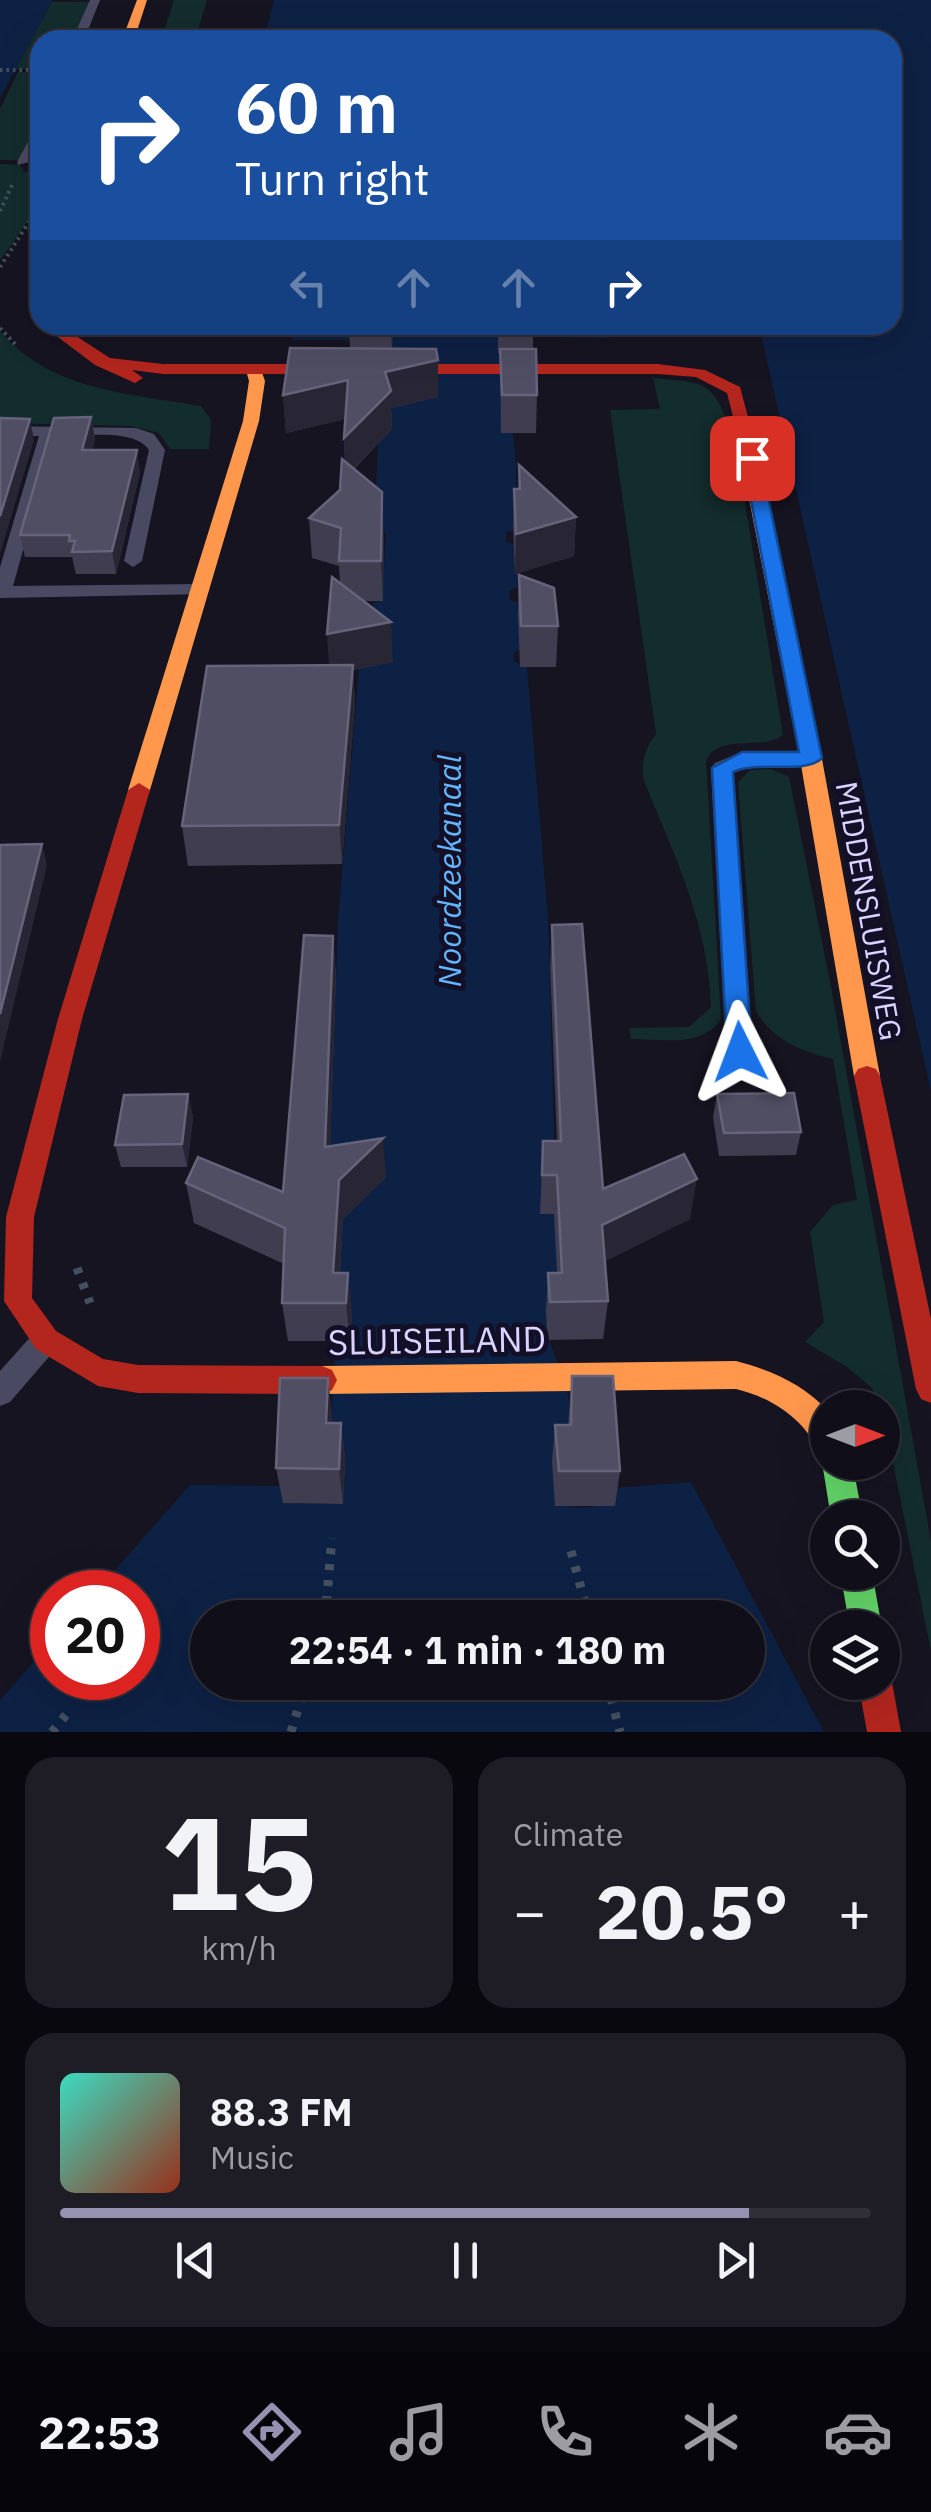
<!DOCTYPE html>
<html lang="en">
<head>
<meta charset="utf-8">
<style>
  :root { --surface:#100f19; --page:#1e1d26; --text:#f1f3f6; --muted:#9c9ca2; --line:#302f38; --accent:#9591b1 }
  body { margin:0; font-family:"IBM Plex Sans",sans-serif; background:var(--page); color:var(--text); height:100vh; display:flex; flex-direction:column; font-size:38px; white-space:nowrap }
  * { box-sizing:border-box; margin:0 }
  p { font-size:32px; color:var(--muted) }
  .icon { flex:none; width:55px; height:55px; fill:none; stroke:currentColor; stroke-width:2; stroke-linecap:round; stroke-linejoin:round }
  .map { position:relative; height:1732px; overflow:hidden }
  .panel { display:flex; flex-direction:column; gap:25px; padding:25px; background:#09080e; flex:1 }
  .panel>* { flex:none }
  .guide { position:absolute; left:30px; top:30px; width:872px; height:305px; border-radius:30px; box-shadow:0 10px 40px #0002,0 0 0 2px var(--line); background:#1a4fa0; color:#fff; overflow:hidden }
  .needle { width:65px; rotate:90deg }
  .buttons { position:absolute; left:810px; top:1390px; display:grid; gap:20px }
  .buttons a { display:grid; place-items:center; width:90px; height:90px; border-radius:50%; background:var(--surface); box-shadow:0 10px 40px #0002,0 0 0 2px var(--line); font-size:50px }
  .speed { position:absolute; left:30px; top:1570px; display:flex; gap:20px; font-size:50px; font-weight:700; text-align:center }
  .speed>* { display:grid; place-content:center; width:130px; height:130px; border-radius:50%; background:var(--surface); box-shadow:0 10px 40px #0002,0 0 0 2px var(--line); line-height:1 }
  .speed .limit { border:15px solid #d22; background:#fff; color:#111 }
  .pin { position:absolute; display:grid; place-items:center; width:85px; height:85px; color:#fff; margin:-42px; border-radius:20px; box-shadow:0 5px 15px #0006 }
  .me { position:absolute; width:110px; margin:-55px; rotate:357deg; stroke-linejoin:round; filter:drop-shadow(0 0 8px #0008) }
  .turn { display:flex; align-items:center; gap:35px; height:210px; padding:0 40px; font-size:45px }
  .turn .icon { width:130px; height:130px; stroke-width:2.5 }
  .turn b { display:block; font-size:70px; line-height:85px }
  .lanes { display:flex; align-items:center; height:95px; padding:0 40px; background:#0003; justify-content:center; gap:50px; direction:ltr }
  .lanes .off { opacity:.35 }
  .big { font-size:75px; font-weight:700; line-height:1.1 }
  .panel .widget { flex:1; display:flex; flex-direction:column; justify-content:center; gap:15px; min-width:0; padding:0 35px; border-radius:30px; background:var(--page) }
  .panel .dial { align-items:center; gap:0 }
  .dial b { font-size:130px; line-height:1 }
  .song { display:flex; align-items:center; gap:30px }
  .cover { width:120px; height:120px; border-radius:15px; background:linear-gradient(135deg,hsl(170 70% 55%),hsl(10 70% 35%)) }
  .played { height:10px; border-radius:5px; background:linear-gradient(90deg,var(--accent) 85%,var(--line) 85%) }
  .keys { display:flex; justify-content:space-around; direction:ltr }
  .heat { display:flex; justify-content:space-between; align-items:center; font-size:55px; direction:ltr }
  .panel .tiles { flex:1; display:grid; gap:25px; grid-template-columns:1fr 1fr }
  .widget:last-child { grid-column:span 2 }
  .trip { position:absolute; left:190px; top:1600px; width:575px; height:100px; border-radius:50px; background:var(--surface); box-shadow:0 10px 40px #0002,0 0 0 2px var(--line); font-weight:700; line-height:100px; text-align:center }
  .tabs { display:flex; height:160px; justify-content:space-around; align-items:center; background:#06060a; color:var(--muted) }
  .tabs .icon { width:70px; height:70px }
  .tabs .active { color:var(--accent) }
  .tabs b { font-size:45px; color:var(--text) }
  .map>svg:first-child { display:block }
  .green { fill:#132c2d }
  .water { fill:#0d2144; fill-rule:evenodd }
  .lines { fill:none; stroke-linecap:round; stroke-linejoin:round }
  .path-far1 { stroke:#44505f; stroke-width:4; stroke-dasharray:2.5 4; stroke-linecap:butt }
  .path { stroke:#44505f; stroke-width:9; stroke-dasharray:6 10; stroke-linecap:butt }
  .lane { fill:#4a4962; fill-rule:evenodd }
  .fast { fill:#63d668; fill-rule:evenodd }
  .slow { fill:#ff974d; fill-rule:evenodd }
  .jam { fill:#b3261e; fill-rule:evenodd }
  .wall { fill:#403d50 }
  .shaded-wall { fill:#282635 }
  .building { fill:#504e63; stroke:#66637b; stroke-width:2.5 }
  .route { fill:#1a73e8; stroke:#114b97; stroke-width:2.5 }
  .labels { text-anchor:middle; stroke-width:10; stroke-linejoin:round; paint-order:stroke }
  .street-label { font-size:30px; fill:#d9d4ff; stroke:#130f26 }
  .water-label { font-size:32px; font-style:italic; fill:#62b6ff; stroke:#130f26 }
  .near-street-label { font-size:35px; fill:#d9d4ff; stroke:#130f26 }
</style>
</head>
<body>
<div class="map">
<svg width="931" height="1732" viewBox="0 0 931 1732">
  <rect width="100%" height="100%" fill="#161421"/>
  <g class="green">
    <polygon points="174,0 207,0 195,40 161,40"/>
    <polygon points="52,2 91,2 74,40 40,40 40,69 14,69"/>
    <polygon points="18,72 40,72 40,118 21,160 0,160 0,109"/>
    <path d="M0 164 20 165 24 172 40 173C40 210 21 231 0 260Z"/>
    <path d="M0 331C49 390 130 394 201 406L211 420 209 449H170L159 433 130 426 0 423Z"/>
    <path d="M653 378C712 383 711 382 734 436L783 735C760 752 719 732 706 761L721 1019C702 1048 662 1039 631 1039L629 1028 689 1027 711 1007C708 923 675 857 644 781 641 761 644 750 656 734L610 410 660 409Z"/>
    <path d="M771 769 789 777 831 987 931 1541V1651L882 1408 872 1388 847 1367 805 1342 824 1322 810 1232 833 1205 857 1200 833 1059C800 1051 775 1041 756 1012L738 782 750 770Z"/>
  </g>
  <g class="water">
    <polygon points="0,0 53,0 0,98"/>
    <polygon points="274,0 931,0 931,1091 759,325 892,325 892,40 264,40"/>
    <path d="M285 325H615L609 338 497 336 501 345 500 385 508 386 516 464V530L506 532V542L515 544 518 587 509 591 510 600 520 603 519 650 514 653V662L527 667 548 919 559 1311 546 1319C547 1348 565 1372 569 1401 573 1435 565 1468 555 1501 569 1511 601 1509 614 1500V1488L691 1482 824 1732H0V1700L52 1641V1678H138V1592H96L190 1485 284 1486 283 1499 290 1503 336 1504 330 1459 335 1349 350 1341 337 1311 343 1213 329 1183 338 921 359 668 372 650 373 603 382 601 386 533 373 531 379 433 358 340H293ZM208 1618H748V1682H208Z"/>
  </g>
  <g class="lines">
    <g class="path-far1">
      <polyline points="0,70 40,70"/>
      <polyline points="0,211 13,183"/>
      <polyline points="0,267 40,205"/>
      <polyline points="0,328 16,345"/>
    </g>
    <g class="path">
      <polyline points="77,1268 90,1303"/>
      <polyline points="571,1551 589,1618"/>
      <polyline points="325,1618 332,1538"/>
      <polyline points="607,1682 620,1732"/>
      <polyline points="52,1732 69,1711"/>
      <polyline points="291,1732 306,1682"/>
    </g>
    <g class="lane">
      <polygon points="90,0 100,0 84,40 72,40"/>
      <polygon points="40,127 40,143 29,162 18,165 17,162 34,131"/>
      <path d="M0 426 136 428 154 434 165 450 142 561 133 567 124 561 149 450C134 427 81 437 55 436L13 586 199 584 208 590 206 594 0 598V567L39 436H0Z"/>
      <path d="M742 752H811L822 759C805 775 757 760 733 771L753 1051 749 1058 740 1061 731 1058 727 1051 711 768 715 763Z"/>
      <polygon points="44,1329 54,1333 58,1342 54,1351 10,1402 0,1406 0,1371 34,1333"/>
    </g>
    <g class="fast">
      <polygon points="40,273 40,314 33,310 33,277"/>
      <polygon points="828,1451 828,1462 852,1462 863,1518 831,1518 822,1462"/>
      <polygon points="840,1572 872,1572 882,1628 850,1628"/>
    </g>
    <g class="slow">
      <polygon points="137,0 147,0 134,40 122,40"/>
      <polygon points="254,365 260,367 265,381 259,421 150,790 139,797 128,790 243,421 249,381 246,370"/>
      <polygon points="744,427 752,432 822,759 880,1076 876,1083 867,1086 858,1083 854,1076 800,759 736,432"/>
      <path d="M736 1361C771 1370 803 1384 828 1411V1450C814 1445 809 1433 799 1423 781 1405 760 1395 736 1389L322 1394 312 1390 307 1380 312 1370 322 1366Z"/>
    </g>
    <g class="jam">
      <polygon points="42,325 59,325 110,358 163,364 658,364 705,370 740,387 752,432 750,436 738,436 727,393 696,377 658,374 163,374 132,370 143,378 135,383 95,365"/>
      <polygon points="139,783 150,790 82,1019 34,1217 32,1298 56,1331 103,1359 138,1365 322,1366 332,1370 337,1380 332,1390 322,1394 138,1393 98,1386 36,1349 4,1301 6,1217 58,1019 128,790"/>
      <polygon points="867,1066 876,1069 880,1076 931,1319 931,1403 921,1399 916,1389 854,1076 858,1069"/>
      <polygon points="882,1668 892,1682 901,1732 867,1732 858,1682 882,1682"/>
    </g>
  </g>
  <g class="wall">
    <polygon points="349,325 393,325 392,348 438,360 438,397 391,408 392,429 354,469 384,531 383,601 364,601 393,662 353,670 355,704 342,864 188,866 182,826 330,666 340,583 339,566 312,558 309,518 340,490 345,462 344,438 345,419 286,433 283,395 350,348"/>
    <polygon points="498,325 533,325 533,349 537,395 536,433 501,433 500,353 498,353"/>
    <polygon points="91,417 95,439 92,450 140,472 116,574 76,574 72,557 25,557 20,535"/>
    <polygon points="519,465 576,517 574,556 515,574 513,528 514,489 518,489"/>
    <polygon points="519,575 558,626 556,667 520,667 518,615"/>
    <polygon points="552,925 603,1189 690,1219 605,1261 608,1301 603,1339 547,1340 546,1311 548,1273 557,1273 554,1214 540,1214 543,1141 557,1141 550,966"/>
    <polygon points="333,936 336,977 330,1147 386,1177 343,1219 340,1273 352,1311 350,1341 288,1341 282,1303 284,1264 194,1223 186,1183 283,1192"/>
    <polygon points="188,1094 193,1117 187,1167 121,1167 115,1145"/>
    <polygon points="717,1094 801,1132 796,1155 719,1156 713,1117"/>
    <polygon points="572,1376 620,1471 615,1506 555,1506 552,1461 555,1425 568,1425"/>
    <polygon points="332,1414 332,1423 341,1423 345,1459 343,1504 283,1503 276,1468"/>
  </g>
  <g class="shaded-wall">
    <polygon points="391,325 393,325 392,353"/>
    <polygon points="438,360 438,397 391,408 392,429 346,476 344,438 385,372"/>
    <polygon points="348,380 351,418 286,433 283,395"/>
    <polygon points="91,417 95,439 86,472 82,450"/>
    <polygon points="30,419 34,440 0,554 0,516"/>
    <polygon points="137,450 140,472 116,574 112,551"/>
    <polygon points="382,492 384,531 383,601 381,561"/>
    <polygon points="576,517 574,556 515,574 516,534"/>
    <polygon points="391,622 393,662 353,670 355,704 342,864 327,634"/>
    <polygon points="42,844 47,865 0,1062 0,1014"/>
    <polygon points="333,936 336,977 329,1187 325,1147"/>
    <polygon points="188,1094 193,1117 187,1167 182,1144"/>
    <polygon points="383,1138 386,1177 343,1219 338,1303 333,1273 339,1180"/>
    <polygon points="697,1179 690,1219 598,1264 602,1225"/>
    <polygon points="348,1273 352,1311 350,1341 346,1303"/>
    <polygon points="328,1378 332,1414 330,1459 326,1423"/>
    <polygon points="341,1423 345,1459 343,1504 339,1469"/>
  </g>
  <g class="building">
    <polygon points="290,348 436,349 438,360 385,372 391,391 344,438 348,380 283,395"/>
    <polygon points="500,349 536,349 537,395 502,395"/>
    <polygon points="91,417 82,450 137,450 112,551 72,552 75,541 69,541 70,535 20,535 54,418"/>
    <polygon points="0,418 30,419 0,516"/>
    <polygon points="342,459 382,492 381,561 339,561 341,528 309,518 340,490"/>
    <polygon points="519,465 576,517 516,534 514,489 520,489"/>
    <polygon points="519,575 554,588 558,626 521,626"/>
    <polygon points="332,577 391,622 327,634"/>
    <polygon points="353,665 339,825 182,826 207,666"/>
    <polygon points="42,844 10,974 0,1014 0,845"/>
    <polygon points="582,924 603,1189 684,1154 697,1179 602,1225 608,1301 550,1302 548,1273 562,1273 557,1175 542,1175 543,1141 561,1141 552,925"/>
    <polygon points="304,935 333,936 325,1147 383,1138 339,1180 333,1273 348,1273 346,1303 282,1303 285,1228 186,1183 198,1157 283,1192"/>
    <polygon points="794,1093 801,1132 724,1133 717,1094"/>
    <polygon points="188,1094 182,1144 115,1145 124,1095"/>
    <polygon points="572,1376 613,1376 620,1471 559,1471 555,1425 571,1425"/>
    <polygon points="280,1378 328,1378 326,1423 341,1423 339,1469 276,1468"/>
  </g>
  <path class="route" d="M752 453 760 458 822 758C805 775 758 760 733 772L752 1052 748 1059H731L727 1052 712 768 742 752H799L743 458Z"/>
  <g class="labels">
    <g class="street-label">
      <text transform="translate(868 911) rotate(80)" y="10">MIDDENSLUISWEG</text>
    </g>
    <g class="water-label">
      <text transform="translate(450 871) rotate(-90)" y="11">Noordzeekanaal</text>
    </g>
    <g class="near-street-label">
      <text transform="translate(437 1341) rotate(-1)" y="12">SLUISEILAND</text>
    </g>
  </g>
</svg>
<div class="buttons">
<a><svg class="needle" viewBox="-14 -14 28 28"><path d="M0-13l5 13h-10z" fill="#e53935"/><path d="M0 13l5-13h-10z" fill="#9c9ca2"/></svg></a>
<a><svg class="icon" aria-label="search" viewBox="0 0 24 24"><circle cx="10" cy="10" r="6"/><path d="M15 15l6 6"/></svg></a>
<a><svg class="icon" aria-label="layers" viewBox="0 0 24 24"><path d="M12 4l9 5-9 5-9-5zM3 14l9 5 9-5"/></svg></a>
</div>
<div class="speed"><div class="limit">20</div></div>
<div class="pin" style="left:752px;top:458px;background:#d93025"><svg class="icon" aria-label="arrive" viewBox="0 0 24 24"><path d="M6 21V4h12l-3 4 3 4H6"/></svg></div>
<svg class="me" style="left:740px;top:1052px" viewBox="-20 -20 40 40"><path d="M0-17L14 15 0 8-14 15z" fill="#1a73e8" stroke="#fff" stroke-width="4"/></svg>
<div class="trip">22:54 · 1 min · 180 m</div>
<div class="guide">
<div class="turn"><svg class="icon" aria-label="right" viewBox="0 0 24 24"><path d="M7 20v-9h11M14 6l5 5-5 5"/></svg><div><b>60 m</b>Turn right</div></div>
<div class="lanes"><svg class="icon off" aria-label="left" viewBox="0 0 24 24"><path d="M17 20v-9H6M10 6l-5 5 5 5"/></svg><svg class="icon off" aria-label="ahead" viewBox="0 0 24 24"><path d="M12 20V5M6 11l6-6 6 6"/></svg><svg class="icon off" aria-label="ahead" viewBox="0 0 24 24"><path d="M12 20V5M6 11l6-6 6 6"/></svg><svg class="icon" aria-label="right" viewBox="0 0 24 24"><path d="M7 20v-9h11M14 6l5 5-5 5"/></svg></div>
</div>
</div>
<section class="panel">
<div class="tiles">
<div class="widget dial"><b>15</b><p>km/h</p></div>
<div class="widget"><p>Climate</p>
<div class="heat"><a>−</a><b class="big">20.5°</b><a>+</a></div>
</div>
<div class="widget">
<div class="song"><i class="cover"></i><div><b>88.3 FM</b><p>Music</p></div></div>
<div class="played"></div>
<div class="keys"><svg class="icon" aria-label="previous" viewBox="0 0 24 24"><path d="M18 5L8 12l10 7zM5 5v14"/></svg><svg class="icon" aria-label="pause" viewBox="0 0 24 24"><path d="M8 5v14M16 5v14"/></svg><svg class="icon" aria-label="next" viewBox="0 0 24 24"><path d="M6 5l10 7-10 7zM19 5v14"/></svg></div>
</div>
</div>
</section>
<nav class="tabs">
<b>22:53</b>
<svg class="icon active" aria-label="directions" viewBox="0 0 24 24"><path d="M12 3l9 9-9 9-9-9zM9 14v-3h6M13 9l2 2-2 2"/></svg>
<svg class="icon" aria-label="music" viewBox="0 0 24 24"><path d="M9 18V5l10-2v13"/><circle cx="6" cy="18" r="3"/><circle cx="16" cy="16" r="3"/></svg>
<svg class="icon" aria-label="phone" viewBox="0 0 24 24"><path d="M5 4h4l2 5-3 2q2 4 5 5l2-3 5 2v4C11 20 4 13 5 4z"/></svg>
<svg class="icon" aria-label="climate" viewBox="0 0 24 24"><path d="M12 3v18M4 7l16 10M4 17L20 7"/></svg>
<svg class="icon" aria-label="car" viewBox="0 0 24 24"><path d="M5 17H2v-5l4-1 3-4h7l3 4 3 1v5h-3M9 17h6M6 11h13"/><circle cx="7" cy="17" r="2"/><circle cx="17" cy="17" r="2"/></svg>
</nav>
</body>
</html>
